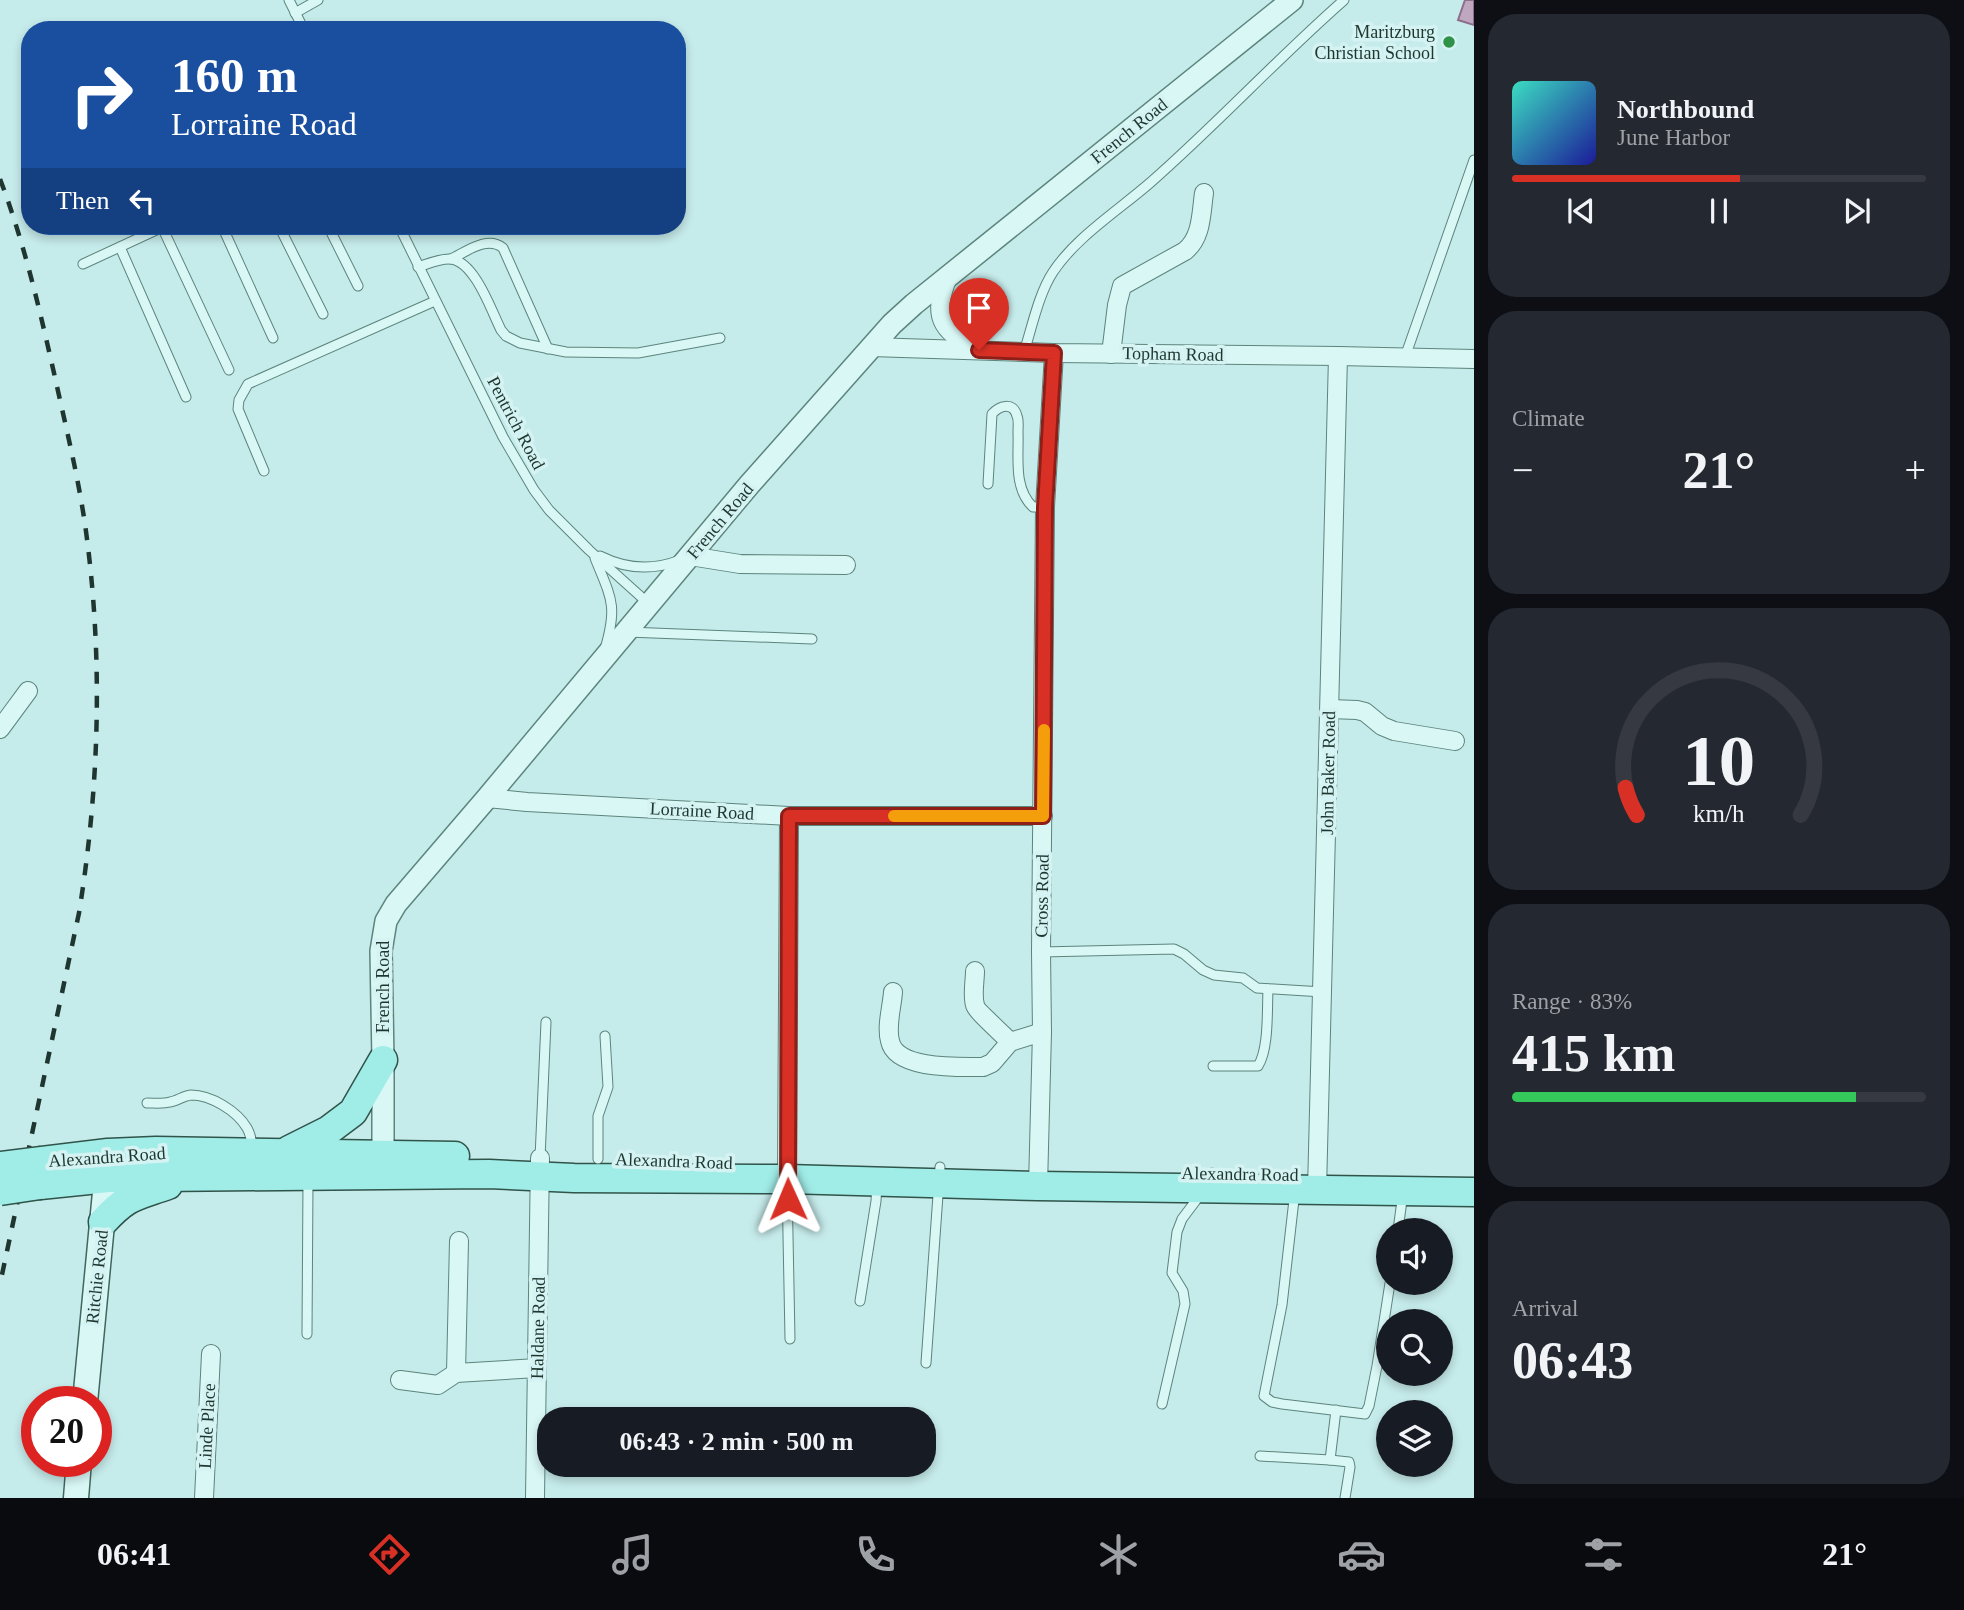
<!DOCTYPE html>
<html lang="en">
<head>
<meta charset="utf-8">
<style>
  :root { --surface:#171b24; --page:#242831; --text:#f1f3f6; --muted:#9ea1a6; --line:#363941; --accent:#d93025 }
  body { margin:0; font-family:Georgia,serif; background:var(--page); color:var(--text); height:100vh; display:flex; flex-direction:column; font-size:26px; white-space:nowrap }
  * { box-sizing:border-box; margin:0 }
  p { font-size:23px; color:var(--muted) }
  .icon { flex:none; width:38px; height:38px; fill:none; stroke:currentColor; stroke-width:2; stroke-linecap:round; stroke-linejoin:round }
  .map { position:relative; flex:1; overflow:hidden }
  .drawer { display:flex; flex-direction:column; gap:14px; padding:14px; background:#0d0f14; width:490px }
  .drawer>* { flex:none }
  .top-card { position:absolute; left:21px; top:21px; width:665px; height:214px; border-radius:28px; box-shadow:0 4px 10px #0003; background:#1a4fa0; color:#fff; overflow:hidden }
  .fabs { position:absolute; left:1376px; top:1218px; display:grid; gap:14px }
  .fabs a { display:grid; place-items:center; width:77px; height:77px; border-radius:50%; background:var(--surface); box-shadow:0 4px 10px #0003; font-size:35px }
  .speed { position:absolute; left:21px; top:1386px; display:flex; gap:14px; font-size:35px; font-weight:700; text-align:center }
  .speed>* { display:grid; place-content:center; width:91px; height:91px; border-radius:50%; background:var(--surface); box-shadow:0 4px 10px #0003; line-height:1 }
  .speed .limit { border:10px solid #d22; background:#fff; color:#111 }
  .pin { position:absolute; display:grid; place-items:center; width:60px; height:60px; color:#fff; margin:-72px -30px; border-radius:50% 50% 50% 0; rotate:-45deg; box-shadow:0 0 7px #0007 }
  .pin .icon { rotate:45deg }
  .me { position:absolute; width:77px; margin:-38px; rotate:359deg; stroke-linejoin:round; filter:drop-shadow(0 0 5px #0008) }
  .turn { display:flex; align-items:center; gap:24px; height:147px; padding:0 35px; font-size:32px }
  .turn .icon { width:91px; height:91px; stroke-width:2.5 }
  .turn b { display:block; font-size:49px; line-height:60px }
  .then { display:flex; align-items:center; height:66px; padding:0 35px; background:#0003; gap:14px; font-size:26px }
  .big { font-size:52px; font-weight:700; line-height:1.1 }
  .drawer .widget { flex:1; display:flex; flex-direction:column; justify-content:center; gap:10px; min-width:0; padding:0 24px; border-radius:28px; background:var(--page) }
  .drawer .dial { align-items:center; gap:0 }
  .dial svg { height:182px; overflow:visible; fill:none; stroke:var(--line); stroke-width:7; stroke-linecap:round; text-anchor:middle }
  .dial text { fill:var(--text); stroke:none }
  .song { display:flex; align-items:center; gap:21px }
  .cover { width:84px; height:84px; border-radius:10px; background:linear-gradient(135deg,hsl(170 70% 55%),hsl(240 70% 35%)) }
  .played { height:7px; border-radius:4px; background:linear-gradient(90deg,var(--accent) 55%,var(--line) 55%) }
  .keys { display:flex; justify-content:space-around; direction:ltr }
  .heat { display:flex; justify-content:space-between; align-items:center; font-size:38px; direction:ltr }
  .charge { height:10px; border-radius:5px; background:linear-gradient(90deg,#34c759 83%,var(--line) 0) }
  .trip { position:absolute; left:537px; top:1407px; width:399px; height:70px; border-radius:28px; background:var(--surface); box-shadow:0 4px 10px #0003; font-weight:700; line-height:70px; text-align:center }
  .tab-bar { display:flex; height:112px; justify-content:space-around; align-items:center; background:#090b0e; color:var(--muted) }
  .tab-bar .icon { width:49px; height:49px }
  .tab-bar .selected { color:var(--accent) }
  .tab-bar b { font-size:32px; color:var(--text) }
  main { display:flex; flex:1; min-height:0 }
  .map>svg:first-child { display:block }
  .water { fill:#bea7bf; stroke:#8d6e8d; stroke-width:2 }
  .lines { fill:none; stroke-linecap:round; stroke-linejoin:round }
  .service-casing { stroke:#5c857c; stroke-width:11 }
  .minor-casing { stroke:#5c857c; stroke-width:20 }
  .tertiary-casing { stroke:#5c857c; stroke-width:24 }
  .secondary-casing { stroke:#40675d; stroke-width:27 }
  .primary-casing { stroke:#30534a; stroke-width:31 }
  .service { stroke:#d8f7f5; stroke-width:9 }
  .minor { stroke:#d8f7f5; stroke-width:18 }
  .tertiary { stroke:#d8f7f5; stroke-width:21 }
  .secondary { stroke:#d8f7f5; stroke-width:24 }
  .primary { stroke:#a0ece7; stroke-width:28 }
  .rail { stroke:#1f3630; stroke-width:4.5; stroke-dasharray:12 12; stroke-linecap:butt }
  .primary-bridge-casing { stroke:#30534a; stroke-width:31; stroke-linecap:butt }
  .primary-bridge { stroke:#a0ece7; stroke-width:28 }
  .route-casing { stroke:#8d1f18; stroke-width:18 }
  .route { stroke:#d93025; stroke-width:12 }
  .slow { stroke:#f59e0b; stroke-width:12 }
  .poi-dot { fill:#309148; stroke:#d4f3f2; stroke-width:2.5 }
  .labels { text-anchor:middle; stroke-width:7; stroke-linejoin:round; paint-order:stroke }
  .poi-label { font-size:18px; fill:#1f3630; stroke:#d4f3f2; text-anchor:end }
  .street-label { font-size:18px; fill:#1f3630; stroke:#d4f3f2 }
</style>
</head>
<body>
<main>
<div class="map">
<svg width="1474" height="1498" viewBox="0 0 1474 1498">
  <rect width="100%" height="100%" fill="#c5ebea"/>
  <polygon class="water" points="1465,0 1474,0 1474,25 1458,20"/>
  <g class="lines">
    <defs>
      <g id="service">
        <polyline points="289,0 304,30"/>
        <polyline points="295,13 318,0"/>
        <polyline points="222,226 273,338"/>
        <polyline points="279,226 323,314"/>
        <polyline points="328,226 358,286"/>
        <polyline points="399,226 503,437 534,490 549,510 589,550 649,604"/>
        <polyline points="162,227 229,370"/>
        <polyline points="120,247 186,397"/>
        <path d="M451 259C466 252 487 235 503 248L548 349"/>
        <polyline points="83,264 165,226"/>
        <path d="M418 267C428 264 440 258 451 259 475 262 491 310 501 330L506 336 520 343 566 352 638 353 720 338"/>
        <path d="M1024 352C1032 327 1039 293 1053 272 1076 237 1119 210 1151 182 1217 124 1278 58 1344 0"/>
        <polyline points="1405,357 1474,160"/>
        <polyline points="264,471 238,409 239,400 248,384 435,301"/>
        <path d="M988 484 992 414C999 406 1013 401 1017 416 1019 420 1018 427 1018 432 1019 457 1013 488 1033 507H1045"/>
        <path d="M600 556C626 569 652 571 680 560"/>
        <path d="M595 558C611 598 618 605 605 649"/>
        <polyline points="627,632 812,639"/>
        <polyline points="1041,952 1174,949 1184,954 1203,970 1214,975 1243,978 1257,988 1323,992"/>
        <path d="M1213 1066H1258C1269 1049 1267 1010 1268 989"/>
        <path d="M147 1103C155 1103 163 1104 170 1102 177 1101 183 1096 191 1095 211 1095 237 1111 247 1128 251 1135 252 1142 252 1150"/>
        <polyline points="540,1158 546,1022"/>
        <polyline points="598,1159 598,1116 608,1087 605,1036"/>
        <polyline points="787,1183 790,1339"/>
        <polyline points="1295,1191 1282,1305 1264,1396 1272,1402 1282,1404 1365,1414 1369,1406 1377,1366 1390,1283"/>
        <polyline points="1398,1230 1403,1193"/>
        <polyline points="860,1301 876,1201 877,1183"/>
        <polyline points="307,1334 308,1181"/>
        <polyline points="926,1363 940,1167"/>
        <polyline points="1162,1404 1185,1304 1183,1291 1172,1273 1177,1232 1182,1219 1200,1195 1212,1173"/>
        <polyline points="1260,1456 1330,1460 1336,1410"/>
        <polyline points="1330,1460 1349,1462 1350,1467 1345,1498"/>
      </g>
      <g id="minor">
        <path d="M948 277C932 316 940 330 976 349"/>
        <polyline points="871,347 1054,353 1338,356 1474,359"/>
        <path d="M1111 354 1117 305 1122 286 1185 251C1202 237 1201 214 1204 193"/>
        <polyline points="690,556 740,564 846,565"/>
        <polyline points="1330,709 1357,710 1365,712 1382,726 1394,731 1455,741"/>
        <polyline points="0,729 28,691"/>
        <polyline points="487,798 527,802 789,816 1043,816"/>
        <path d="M975 971C975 981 972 995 975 1005 976 1011 1004 1035 1010 1042"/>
        <path d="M893 992C892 1007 886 1026 890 1041 896 1070 959 1067 983 1067L992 1063 1010 1042 1042 1032"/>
        <polyline points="787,1179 789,816"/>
        <polyline points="1038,1186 1042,1032 1041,952 1045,507 1054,353"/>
        <polyline points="1317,1190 1338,356"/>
        <polyline points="456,1373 459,1241"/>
        <polyline points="400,1380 438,1385 456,1373 537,1368"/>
        <polyline points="204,1498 211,1354"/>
        <polyline points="535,1498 540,1158"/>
      </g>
      <polyline id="tertiary" points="383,1168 383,1060 381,951 386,921 396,904 487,798 749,485 892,324 914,304 1292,0"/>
      <g id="secondary">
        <polyline points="85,1402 108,1161"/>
        <polyline points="76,1498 79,1461"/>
      </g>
      <g id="primary">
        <polyline points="289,1150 329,1130 353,1112 383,1060"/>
        <polyline points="42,1161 108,1153 156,1151 455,1156"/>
        <polyline points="40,1185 108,1178 158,1177 489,1174 574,1178 787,1179 1038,1186 1474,1192"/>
        <path d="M103 1222C128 1195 134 1197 168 1185"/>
      </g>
    </defs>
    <use href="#service" class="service-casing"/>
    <use href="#minor" class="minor-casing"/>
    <use href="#tertiary" class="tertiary-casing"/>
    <use href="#secondary" class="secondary-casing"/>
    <use href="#primary" class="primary-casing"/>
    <use href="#service" class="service"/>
    <use href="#minor" class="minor"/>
    <use href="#tertiary" class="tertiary"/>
    <use href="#secondary" class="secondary"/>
    <use href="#primary" class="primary"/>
    <path class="rail" d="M0 179C24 242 39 307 54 373 66 428 80 483 87 539 103 664 99 789 79 913L0 1284"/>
    <defs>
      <g id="primary-bridge">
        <polyline points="0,1166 42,1161"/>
        <polyline points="0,1191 40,1185"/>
      </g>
    </defs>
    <use href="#primary-bridge" class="primary-bridge-casing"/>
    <use href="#primary-bridge" class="primary-bridge"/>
  </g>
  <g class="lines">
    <defs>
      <polyline id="route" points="788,1199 789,816 1043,816 1045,507 1054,353 979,350"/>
    </defs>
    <use href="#route" class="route-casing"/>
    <use href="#route" class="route"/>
    <polyline class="slow" points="894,816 1043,816 1044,730"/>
  </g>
  <circle class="poi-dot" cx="1449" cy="42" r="7"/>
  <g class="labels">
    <g class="poi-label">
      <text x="1435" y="38">Maritzburg<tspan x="1435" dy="21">Christian School</tspan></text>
    </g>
    <g class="street-label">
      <text transform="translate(1129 131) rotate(-39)" y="6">French Road</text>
      <text transform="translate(1173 354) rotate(1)" y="6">Topham Road</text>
      <text transform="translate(516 423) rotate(62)" y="6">Pentrich Road</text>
      <text transform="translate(720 521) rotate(-50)" y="6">French Road</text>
      <text transform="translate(1328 773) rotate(-89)" y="6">John Baker Road</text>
      <text transform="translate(702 811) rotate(3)" y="6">Lorraine Road</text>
      <text transform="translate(1042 896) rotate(-89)" y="6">Cross Road</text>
      <text transform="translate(383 987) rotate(-90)" y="6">French Road</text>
      <text transform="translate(107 1157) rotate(-4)" y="6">Alexandra Road</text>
      <text transform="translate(674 1161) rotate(2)" y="6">Alexandra Road</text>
      <text transform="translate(1240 1174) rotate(1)" y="6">Alexandra Road</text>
      <text transform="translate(97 1277) rotate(-84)" y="6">Ritchie Road</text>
      <text transform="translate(538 1328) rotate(-89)" y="6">Haldane Road</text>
      <text transform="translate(207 1426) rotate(-87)" y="6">Linde Place</text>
    </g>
  </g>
</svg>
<div class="fabs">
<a><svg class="icon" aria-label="sound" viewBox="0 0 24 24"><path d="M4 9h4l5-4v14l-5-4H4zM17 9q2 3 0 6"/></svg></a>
<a><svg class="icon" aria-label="search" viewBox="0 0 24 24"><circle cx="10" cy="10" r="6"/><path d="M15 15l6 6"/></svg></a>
<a><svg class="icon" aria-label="layers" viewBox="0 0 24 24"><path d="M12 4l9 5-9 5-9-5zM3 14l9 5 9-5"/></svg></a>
</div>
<div class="speed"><div class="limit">20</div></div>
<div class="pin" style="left:979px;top:350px;background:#d93025"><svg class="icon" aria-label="arrive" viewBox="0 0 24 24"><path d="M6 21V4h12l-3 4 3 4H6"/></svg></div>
<svg class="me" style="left:788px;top:1199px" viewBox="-20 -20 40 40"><path d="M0-17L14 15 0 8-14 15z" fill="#d93025" stroke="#fff" stroke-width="4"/></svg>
<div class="trip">06:43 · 2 min · 500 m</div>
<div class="top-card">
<div class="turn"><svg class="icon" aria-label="right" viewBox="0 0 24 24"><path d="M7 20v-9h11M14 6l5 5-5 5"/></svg><div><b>160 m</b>Lorraine Road</div></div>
<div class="then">Then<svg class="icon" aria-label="left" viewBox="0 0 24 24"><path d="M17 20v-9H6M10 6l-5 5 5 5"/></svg></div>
</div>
</div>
<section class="drawer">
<div class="widget">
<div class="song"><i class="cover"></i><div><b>Northbound</b><p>June Harbor</p></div></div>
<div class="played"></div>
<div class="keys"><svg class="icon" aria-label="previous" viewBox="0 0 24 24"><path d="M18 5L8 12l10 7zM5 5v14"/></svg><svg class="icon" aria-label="pause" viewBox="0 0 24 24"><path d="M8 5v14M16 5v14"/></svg><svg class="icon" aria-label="next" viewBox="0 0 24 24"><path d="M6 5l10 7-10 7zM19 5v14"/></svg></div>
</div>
<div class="widget"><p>Climate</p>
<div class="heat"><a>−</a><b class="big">21°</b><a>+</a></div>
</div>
<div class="widget dial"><svg viewBox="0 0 100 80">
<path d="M14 69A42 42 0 1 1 86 69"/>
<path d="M14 69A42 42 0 0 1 9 57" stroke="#d93025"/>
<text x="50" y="56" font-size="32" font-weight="700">10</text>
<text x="50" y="72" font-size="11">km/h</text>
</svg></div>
<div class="widget"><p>Range · 83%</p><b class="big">415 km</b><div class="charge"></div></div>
<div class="widget"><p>Arrival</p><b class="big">06:43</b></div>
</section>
</main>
<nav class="tab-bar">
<b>06:41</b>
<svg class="icon selected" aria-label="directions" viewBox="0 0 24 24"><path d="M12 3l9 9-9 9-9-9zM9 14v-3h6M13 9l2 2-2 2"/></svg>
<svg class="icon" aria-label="music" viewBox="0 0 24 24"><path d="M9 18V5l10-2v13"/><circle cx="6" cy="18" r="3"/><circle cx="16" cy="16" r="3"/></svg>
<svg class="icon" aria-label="phone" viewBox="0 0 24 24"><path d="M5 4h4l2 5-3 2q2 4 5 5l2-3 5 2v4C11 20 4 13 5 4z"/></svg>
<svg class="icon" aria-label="climate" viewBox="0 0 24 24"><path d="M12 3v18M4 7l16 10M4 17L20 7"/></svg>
<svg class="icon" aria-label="car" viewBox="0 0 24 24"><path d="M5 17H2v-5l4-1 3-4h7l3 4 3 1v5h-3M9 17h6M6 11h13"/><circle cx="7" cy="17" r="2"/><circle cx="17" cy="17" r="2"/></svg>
<svg class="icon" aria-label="filters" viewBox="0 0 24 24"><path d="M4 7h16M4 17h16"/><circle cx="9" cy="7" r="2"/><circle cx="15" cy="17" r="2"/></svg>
<b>21°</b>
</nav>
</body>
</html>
